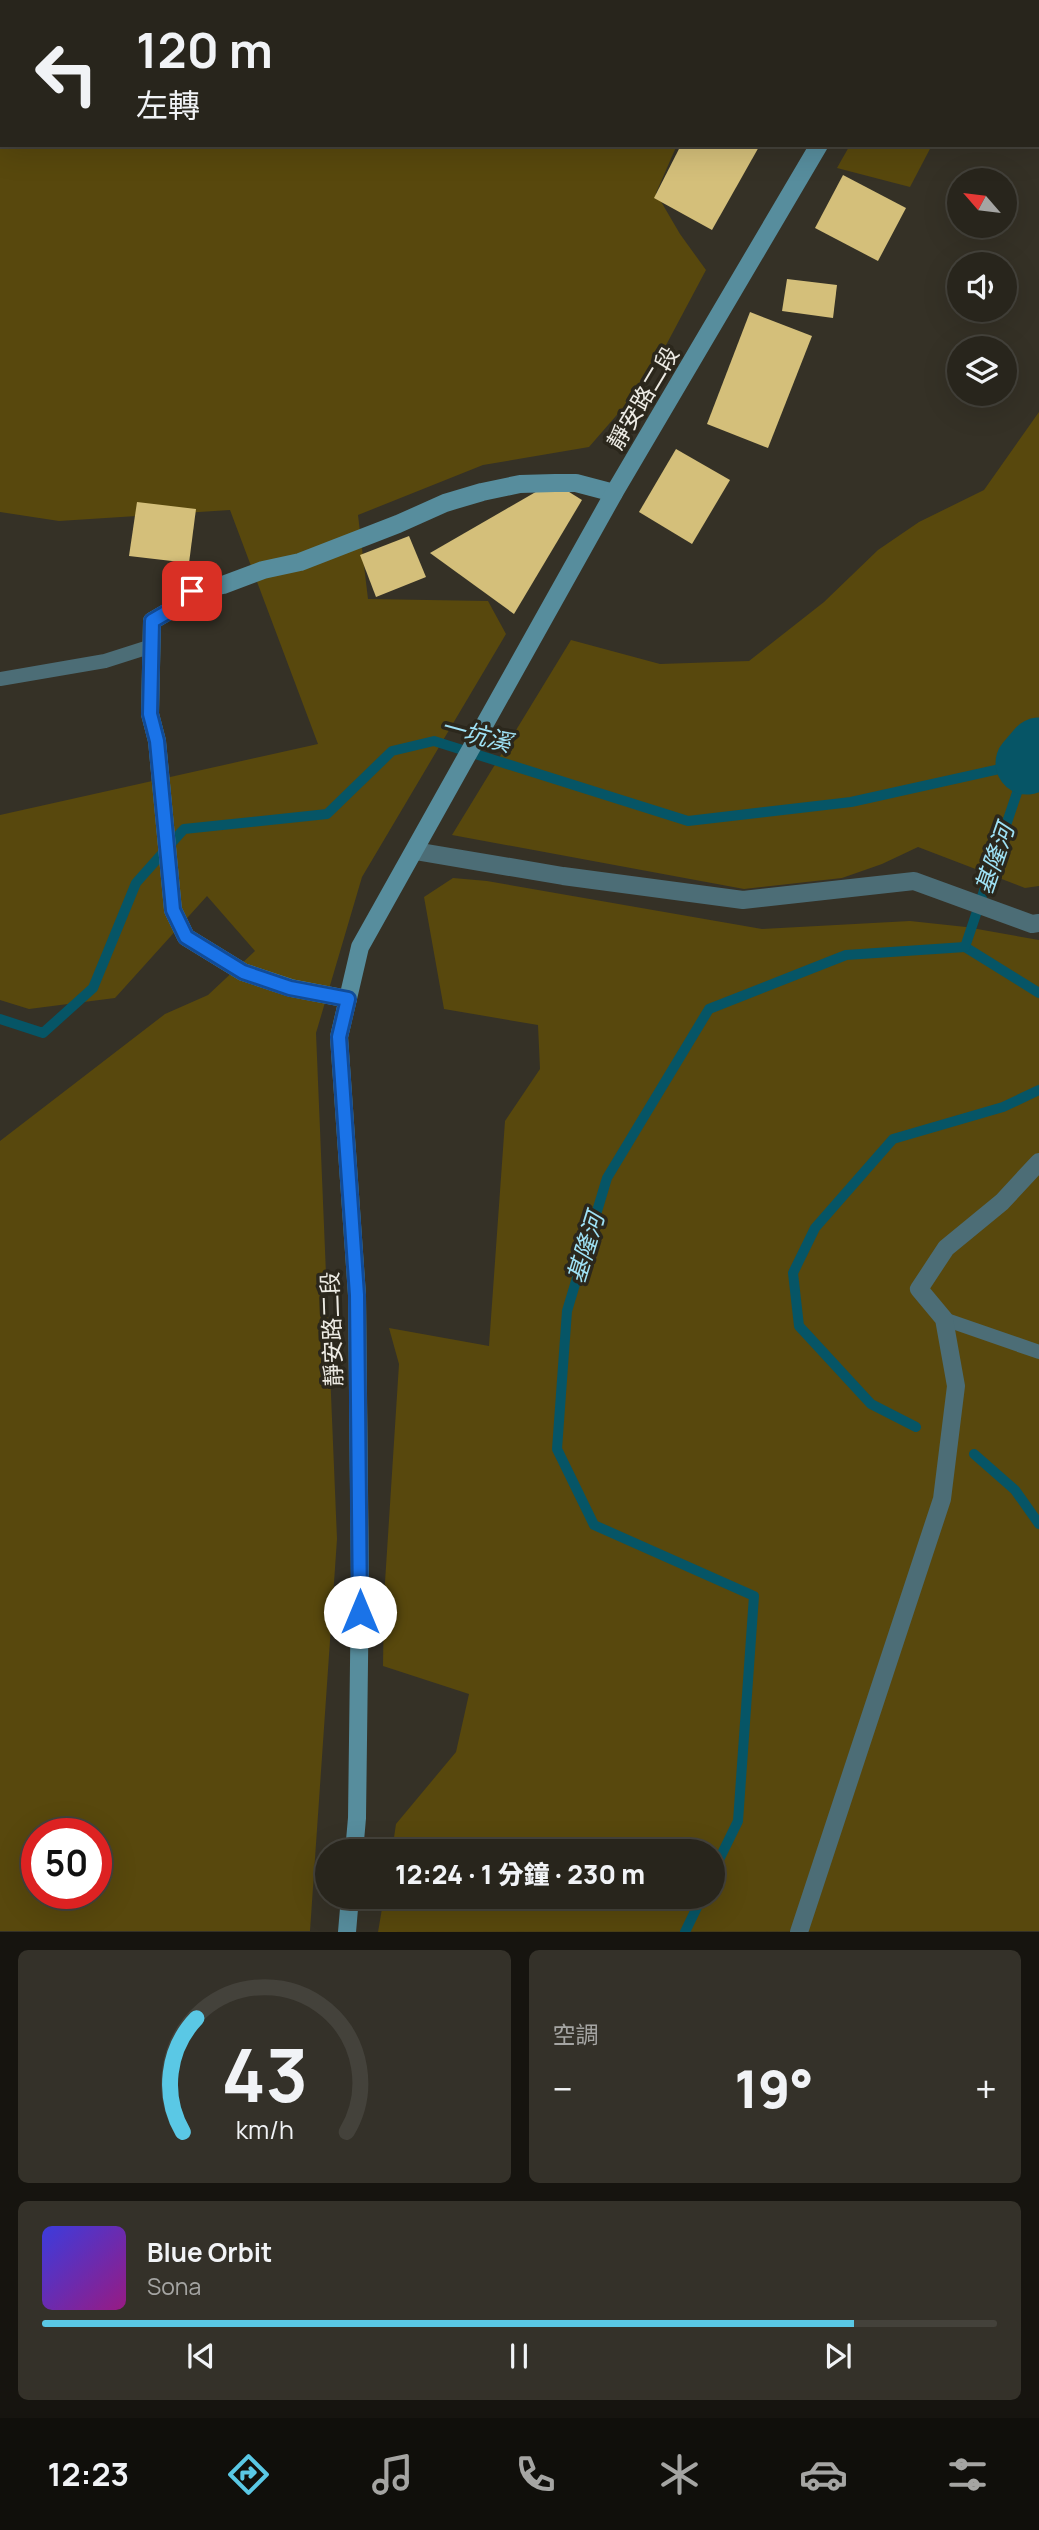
<!DOCTYPE html>
<html lang="zh-TW">
<head>
<meta charset="utf-8">
<style>
  :root { --surface:#28251c; --page:#343129; --text:#f1f3f6; --muted:#a5a5a3; --line:#44423b; --accent:#5ac8e5 }
  body { margin:0; font-family:Manrope,"Noto Sans TC",sans-serif; background:var(--page); color:var(--text); height:100vh; display:flex; flex-direction:column; font-size:26px; white-space:nowrap }
  * { box-sizing:border-box; margin:0 }
  p { font-size:23px; color:var(--muted) }
  .icon { flex:none; width:38px; height:38px; fill:none; stroke:currentColor; stroke-width:2; stroke-linecap:round; stroke-linejoin:round }
  .map { position:relative; height:1932px; overflow:hidden }
  .side { display:flex; flex-direction:column; gap:18px; padding:18px; background:#16140f; flex:1 }
  .side>* { flex:none }
  .guide { position:absolute; left:0px; top:0px; width:1040px; height:147px; box-shadow:0 7px 28px #0002,0 0 0 2px var(--line); background:#28251c; color:var(--text); overflow:hidden }
  .needle { width:46px; rotate:298deg }
  .buttons { position:absolute; left:947px; top:168px; display:grid; gap:14px }
  .buttons a { display:grid; place-items:center; width:70px; height:70px; border-radius:50%; background:var(--surface); box-shadow:0 7px 28px #0002,0 0 0 2px var(--line); font-size:35px }
  .speed { position:absolute; left:21px; top:1818px; display:flex; gap:14px; font-size:35px; font-weight:700; text-align:center }
  .speed>* { display:grid; place-content:center; width:91px; height:91px; border-radius:50%; background:var(--surface); box-shadow:0 7px 28px #0002,0 0 0 2px var(--line); line-height:1 }
  .speed .limit { border:10px solid #d22; background:#fff; color:#111 }
  .pin { position:absolute; display:grid; place-items:center; width:60px; height:60px; color:#fff; margin:-30px; border-radius:14px; box-shadow:0 4px 10px #0006 }
  .me { position:absolute; width:77px; margin:-38px; rotate:0deg; stroke-linejoin:round; filter:drop-shadow(0 0 5px #0008) }
  .turn { display:flex; align-items:center; gap:24px; height:147px; padding:0 21px; font-size:32px }
  .turn .icon { width:91px; height:91px; stroke-width:2.5 }
  .turn b { display:block; font-size:49px; line-height:60px }
  .big { font-size:52px; font-weight:800; line-height:1.1 }
  .side .tile { flex:1; display:flex; flex-direction:column; justify-content:center; gap:10px; min-width:0; padding:0 24px; border-radius:10px; background:var(--page) }
  .side .dial { align-items:center; gap:0 }
  .dial svg { height:182px; overflow:visible; fill:none; stroke:var(--line); stroke-width:7; stroke-linecap:round; text-anchor:middle }
  .dial text { fill:var(--text); stroke:none }
  .song { display:flex; align-items:center; gap:21px }
  .cover { width:84px; height:84px; border-radius:10px; background:linear-gradient(135deg,hsl(240 70% 55%),hsl(310 70% 35%)) }
  .played { height:7px; border-radius:4px; background:linear-gradient(90deg,var(--accent) 85%,var(--line) 85%) }
  .keys { display:flex; justify-content:space-around; direction:ltr }
  .heat { display:flex; justify-content:space-between; align-items:center; font-size:38px; direction:ltr }
  .side .tiles { flex:1; display:grid; gap:18px; grid-template-columns:1fr 1fr }
  .tile:last-child { grid-column:span 2 }
  .trip { position:absolute; left:315px; top:1839px; width:410px; height:70px; border-radius:35px; background:var(--surface); box-shadow:0 7px 28px #0002,0 0 0 2px var(--line); font-weight:800; line-height:70px; text-align:center }
  .tabs { display:flex; height:112px; justify-content:space-around; align-items:center; background:#100f0b; color:var(--muted) }
  .tabs .icon { width:49px; height:49px }
  .tabs .active { color:var(--accent) }
  .tabs b { font-size:32px; color:var(--text) }
  .map>svg:first-child { display:block }
  .green { fill:#58480d; fill-rule:evenodd }
  .lines { fill:none; stroke-linecap:round; stroke-linejoin:round }
  .stream { stroke:#065566; stroke-width:10 }
  .river { stroke:#065566; stroke-width:63 }
  .building { fill:#d4bf7a }
  .lane { stroke:#4c6d76; stroke-width:14 }
  .street { stroke:#4c6d76; stroke-width:18 }
  .secondary { stroke:#578d9d; stroke-width:18 }
  .route-casing { stroke:#114b97; stroke-width:18 }
  .route { stroke:#1a73e8; stroke-width:12 }
  .labels { text-anchor:middle; stroke-width:7; stroke-linejoin:round; paint-order:stroke }
  .street-label { font-size:23px; fill:#edebe4; stroke:#2b271c }
  .water-label { font-size:24px; font-style:italic; fill:#9fe2f6; stroke:#2b271c }
</style>
</head>
<body>
<div class="map">
<svg width="1039" height="1932" viewBox="0 0 1039 1932">
  <rect width="100%" height="100%" fill="#353126"/>
  <g class="green">
    <path d="M0 0H748L2 2V145H677L656 193 680 234 706 270 648 379 589 447 483 465 358 515 368 599 488 601 506 634 362 877 316 1033 337 1539 310 1931H0V1141L165 1014 208 995 255 951 207 896 115 998 29 1009 0 1000V815L318 744 230 510 59 521 0 512ZM37 1834H96V1894H37Z"/>
    <polygon points="850,145 932,145 910,187 837,168"/>
    <polygon points="1039,412 1039,886 1025,888 918,847 882,864 842,878 744,889 452,835 571,640 660,664 749,661 824,602 878,550 919,522 984,490"/>
    <polygon points="453,878 487,881 762,929 910,921 966,927 1039,940 1039,1931 378,1932 384,1897 712,1897 712,1852 392,1851 396,1824 456,1752 469,1694 383,1666 384,1598 399,1364 389,1328 489,1346 505,1121 540,1069 538,1025 444,1009 424,897"/>
  </g>
  <g class="lines">
    <g class="stream">
      <polyline points="965,947 1039,993"/>
      <polyline points="0,1019 43,1033 93,988 136,883 184,829 327,814 392,751 434,741 688,821 851,802 1027,763"/>
      <polyline points="916,1427 871,1404 799,1326 793,1273 815,1228 893,1139 1003,1107 1039,1090"/>
      <polyline points="974,1454 1015,1490 1039,1524"/>
      <polyline points="712,1874 738,1821 754,1596 594,1525 557,1449 567,1311 607,1178 709,1009 846,955 965,947 1027,763"/>
      <polyline points="685,1932 702,1897"/>
    </g>
    <polyline class="river" points="1027,763 1039,749"/>
  </g>
  <g class="building">
    <polygon points="681,145 760,145 712,230 654,198"/>
    <polygon points="843,175 906,208 878,261 815,228"/>
    <polygon points="787,279 837,285 833,318 782,311"/>
    <polygon points="750,312 812,336 768,448 707,424"/>
    <polygon points="676,449 730,480 692,544 639,512"/>
    <polygon points="553,482 582,500 514,614 430,553"/>
    <polygon points="137,502 196,509 189,563 129,556"/>
    <polygon points="409,536 426,577 376,597 360,555"/>
  </g>
  <g class="lines">
    <g class="lane">
      <polyline points="0,679 105,661 152,646"/>
      <polyline points="944,1319 1039,1352"/>
    </g>
    <g class="street">
      <polyline points="415,851 563,876 743,900 914,881 1032,924 1039,923"/>
      <polyline points="799,1932 942,1499 956,1386 944,1319 919,1289 946,1248 1002,1202 1039,1162"/>
    </g>
    <g class="secondary">
      <polyline points="862,0 862,2"/>
      <polyline points="348,999 291,988 243,972 186,937 173,910 157,741 150,714 152,621 176,607 192,591 223,585 263,570 300,562 398,524 445,503 482,492 520,484 555,483 576,483 614,493"/>
      <polyline points="354,1852 357,1818 360,1586 357,1295 339,1037 360,947 614,493 819,145"/>
      <polyline points="347,1932 350,1897"/>
    </g>
  </g>
  <g class="lines">
    <defs>
      <polyline id="route" points="192,591 176,607 152,621 150,714 157,741 173,910 186,937 243,972 290,988 348,999 339,1037 357,1295 360,1612"/>
    </defs>
    <use href="#route" class="route-casing"/>
    <use href="#route" class="route"/>
  </g>
  <g class="labels">
    <g class="street-label">
      <text transform="translate(643 398) rotate(-59)" y="8">靜安路二段</text>
      <text transform="translate(332 1329) rotate(-92)" y="8">靜安路二段</text>
    </g>
    <g class="water-label">
      <text transform="translate(476 735) rotate(15)" y="8">一坑溪</text>
      <text transform="translate(995 859) rotate(-71)" y="8">基隆河</text>
      <text transform="translate(586 1248) rotate(-73)" y="8">基隆河</text>
    </g>
  </g>
</svg>
<div class="buttons">
<a><svg class="needle" viewBox="-14 -14 28 28"><path d="M0-13l5 13h-10z" fill="#e53935"/><path d="M0 13l5-13h-10z" fill="#a5a5a3"/></svg></a>
<a><svg class="icon" aria-label="sound" viewBox="0 0 24 24"><path d="M4 9h4l5-4v14l-5-4H4zM17 9q2 3 0 6"/></svg></a>
<a><svg class="icon" aria-label="layers" viewBox="0 0 24 24"><path d="M12 4l9 5-9 5-9-5zM3 14l9 5 9-5"/></svg></a>
</div>
<div class="speed"><div class="limit">50</div></div>
<div class="pin" style="left:192px;top:591px;background:#d93025"><svg class="icon" aria-label="arrive" viewBox="0 0 24 24"><path d="M6 21V4h12l-3 4 3 4H6"/></svg></div>
<svg class="me" style="left:360px;top:1612px" viewBox="-20 -20 40 40"><circle r="19" fill="#fff"/><path d="M0-13L10 11 0 6-10 11z" fill="#1a73e8"/></svg>
<div class="trip">12:24 · 1 分鐘 · 230 m</div>
<div class="guide">
<div class="turn"><svg class="icon" aria-label="left" viewBox="0 0 24 24"><path d="M17 20v-9H6M10 6l-5 5 5 5"/></svg><div><b>120 m</b>左轉</div></div>
</div>
</div>
<section class="side">
<div class="tiles">
<div class="tile dial"><svg viewBox="0 0 100 80">
<path d="M14 69A42 42 0 1 1 86 69"/>
<path d="M14 69A42 42 0 0 1 20 19" stroke="#5ac8e5"/>
<text x="50" y="56" font-size="32" font-weight="700">43</text>
<text x="50" y="72" font-size="11">km/h</text>
</svg></div>
<div class="tile"><p>空調</p>
<div class="heat"><a>−</a><b class="big">19°</b><a>+</a></div>
</div>
<div class="tile">
<div class="song"><i class="cover"></i><div><b>Blue Orbit</b><p>Sona</p></div></div>
<div class="played"></div>
<div class="keys"><svg class="icon" aria-label="previous" viewBox="0 0 24 24"><path d="M18 5L8 12l10 7zM5 5v14"/></svg><svg class="icon" aria-label="pause" viewBox="0 0 24 24"><path d="M8 5v14M16 5v14"/></svg><svg class="icon" aria-label="next" viewBox="0 0 24 24"><path d="M6 5l10 7-10 7zM19 5v14"/></svg></div>
</div>
</div>
</section>
<nav class="tabs">
<b>12:23</b>
<svg class="icon active" aria-label="directions" viewBox="0 0 24 24"><path d="M12 3l9 9-9 9-9-9zM9 14v-3h6M13 9l2 2-2 2"/></svg>
<svg class="icon" aria-label="music" viewBox="0 0 24 24"><path d="M9 18V5l10-2v13"/><circle cx="6" cy="18" r="3"/><circle cx="16" cy="16" r="3"/></svg>
<svg class="icon" aria-label="phone" viewBox="0 0 24 24"><path d="M5 4h4l2 5-3 2q2 4 5 5l2-3 5 2v4C11 20 4 13 5 4z"/></svg>
<svg class="icon" aria-label="climate" viewBox="0 0 24 24"><path d="M12 3v18M4 7l16 10M4 17L20 7"/></svg>
<svg class="icon" aria-label="car" viewBox="0 0 24 24"><path d="M5 17H2v-5l4-1 3-4h7l3 4 3 1v5h-3M9 17h6M6 11h13"/><circle cx="7" cy="17" r="2"/><circle cx="17" cy="17" r="2"/></svg>
<svg class="icon" aria-label="filters" viewBox="0 0 24 24"><path d="M4 7h16M4 17h16"/><circle cx="9" cy="7" r="2"/><circle cx="15" cy="17" r="2"/></svg>
</nav>
</body>
</html>
